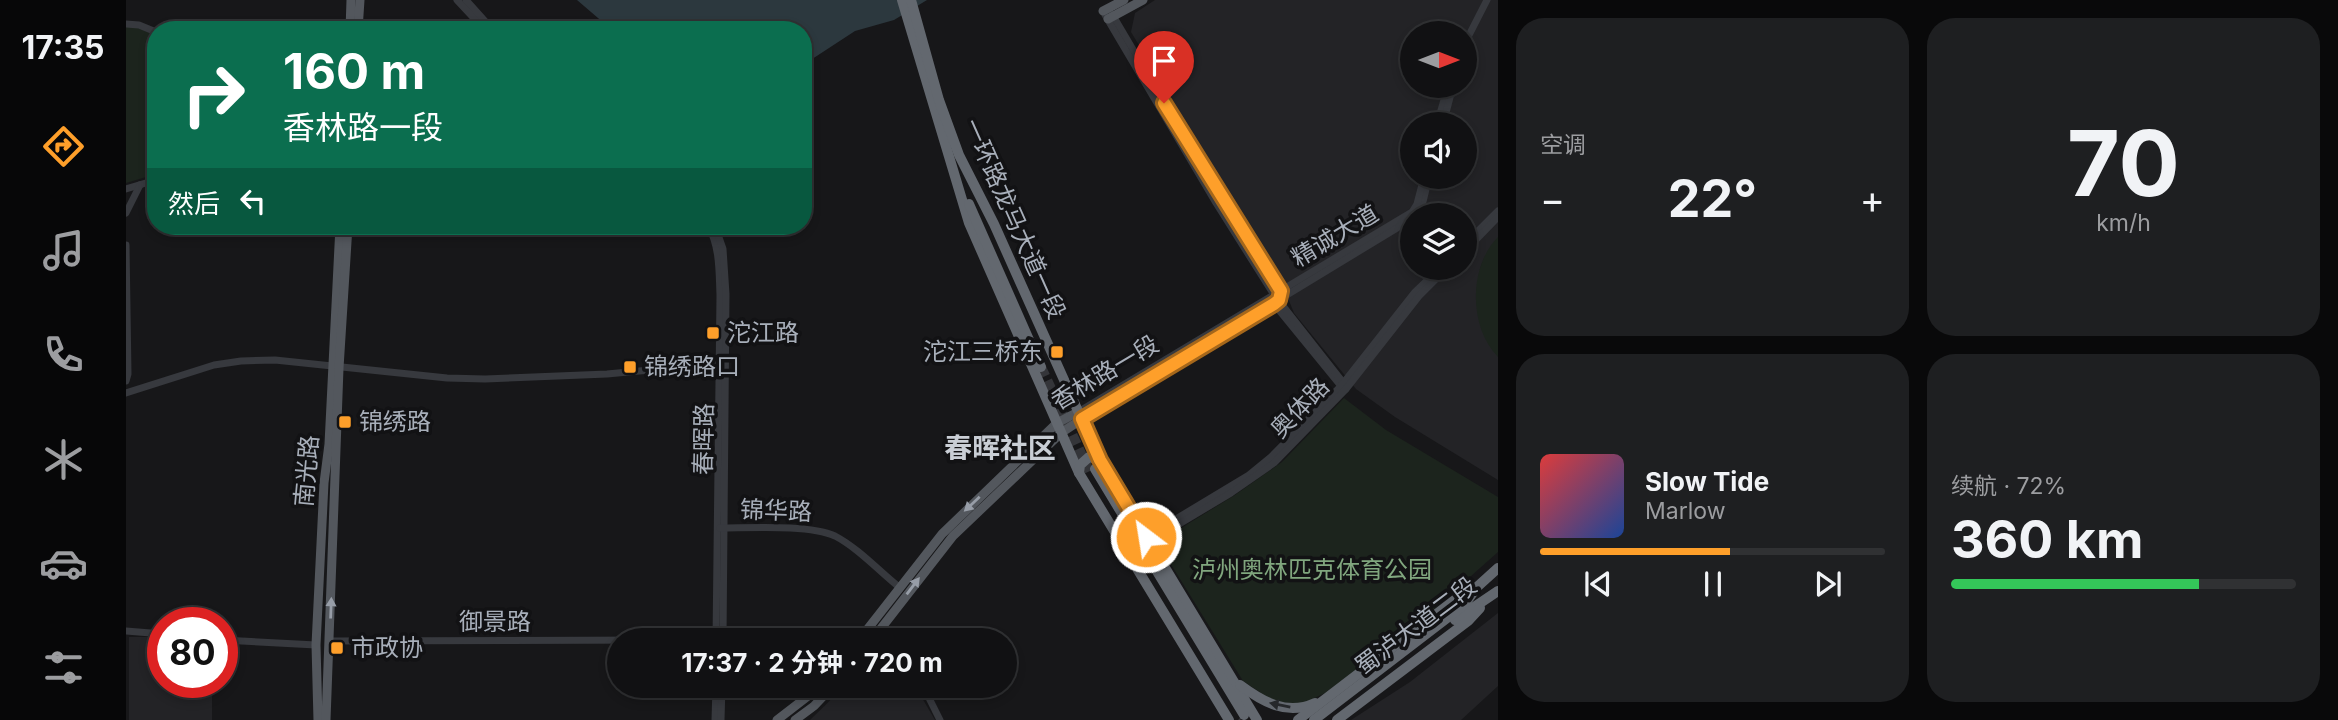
<!DOCTYPE html>
<html lang="zh">
<head>
<meta charset="utf-8">
<style>
  :root { --surface:#111113; --page:#1e1f21; --text:#f1f3f6; --muted:#9c9da0; --line:#303133; --accent:#fe9f2a }
  body { margin:0; font-family:Inter,"Noto Sans SC",sans-serif; background:var(--page); color:var(--text); height:100vh; display:flex; flex-direction:column; font-size:26px; white-space:nowrap }
  * { box-sizing:border-box; margin:0 }
  p { font-size:23px; color:var(--muted) }
  .icon { flex:none; width:38px; height:38px; fill:none; stroke:currentColor; stroke-width:2; stroke-linecap:round; stroke-linejoin:round }
  .map { position:relative; flex:1; overflow:hidden }
  .sheet { display:flex; flex-direction:column; gap:18px; padding:18px; background:#09090a; width:840px }
  .sheet>* { flex:none }
  .top-card { position:absolute; left:21px; top:21px; width:665px; height:214px; border-radius:28px; box-shadow:0 4px 10px #0003,0 0 0 2px var(--line); background:#0b6e4f; color:#fff; overflow:hidden }
  .needle { width:46px; rotate:90deg }
  .fabs { position:absolute; left:1274px; top:21px; display:grid; gap:14px }
  .fabs a { display:grid; place-items:center; width:77px; height:77px; border-radius:50%; background:var(--surface); box-shadow:0 4px 10px #0003,0 0 0 2px var(--line); font-size:35px }
  .speed { position:absolute; left:21px; top:607px; display:flex; gap:14px; font-size:35px; font-weight:700; text-align:center }
  .speed>* { display:grid; place-content:center; width:91px; height:91px; border-radius:50%; background:var(--surface); box-shadow:0 4px 10px #0003,0 0 0 2px var(--line); line-height:1 }
  .speed .limit { border:10px solid #d22; background:#fff; color:#111 }
  .pin { position:absolute; display:grid; place-items:center; width:60px; height:60px; color:#fff; margin:-72px -30px; border-radius:50% 50% 50% 0; rotate:-45deg; box-shadow:0 0 7px #0007 }
  .pin .icon { rotate:45deg }
  .me { position:absolute; width:77px; margin:-38px; rotate:329deg; stroke-linejoin:round; filter:drop-shadow(0 0 5px #0008) }
  .turn { display:flex; align-items:center; gap:24px; height:147px; padding:0 21px; font-size:32px }
  .turn .icon { width:91px; height:91px; stroke-width:2.5 }
  .turn b { display:block; font-size:49px; line-height:60px }
  .then { display:flex; align-items:center; height:66px; padding:0 21px; background:#0003; gap:14px; font-size:26px }
  .big { font-size:52px; font-weight:700; line-height:1.1 }
  .sheet .card { flex:1; display:flex; flex-direction:column; justify-content:center; gap:10px; min-width:0; padding:0 24px; border-radius:28px; background:var(--page) }
  .sheet .dial { align-items:center; gap:0 }
  .dial b { font-size:91px; line-height:1 }
  .song { display:flex; align-items:center; gap:21px }
  .cover { width:84px; height:84px; border-radius:10px; background:linear-gradient(135deg,hsl(0 70% 55%),hsl(220 70% 35%)) }
  .played { height:7px; border-radius:4px; background:linear-gradient(90deg,var(--accent) 55%,var(--line) 55%) }
  .keys { display:flex; justify-content:space-around; direction:ltr }
  .heat { display:flex; justify-content:space-between; align-items:center; font-size:38px; direction:ltr }
  .charge { height:10px; border-radius:5px; background:linear-gradient(90deg,#34c759 72%,var(--line) 0) }
  .sheet .tiles { flex:1; display:grid; gap:18px; grid-template-columns:repeat(2,1fr) }
  .trip { position:absolute; left:481px; top:628px; width:410px; height:70px; border-radius:35px; background:var(--surface); box-shadow:0 4px 10px #0003,0 0 0 2px var(--line); font-weight:700; line-height:70px; text-align:center }
  main { display:flex; flex:1; min-height:0 }
  .dock { display:flex; flex-direction:column; width:126px; justify-content:space-around; align-items:center; background:#070708; color:var(--muted) }
  .dock .icon { width:49px; height:49px }
  .dock .selected { color:var(--accent) }
  .dock b { font-size:32px; color:var(--text) }
  .map>svg:first-child { display:block }
  .built { fill:#232326; fill-rule:evenodd }
  .green { fill:#1c241d }
  .water { fill:#2c383e }
  .lines { fill:none; stroke-linecap:round; stroke-linejoin:round }
  .highway-tunnel { stroke:#343539; stroke-width:10; stroke-dasharray:10 5; stroke-linecap:butt }
  .minor { stroke:#37393e; stroke-width:7 }
  .major { stroke:#53575d; stroke-width:9 }
  .highway { stroke:#63686f; stroke-width:10 }
  .oneway { fill:#979da7 }
  .oneway2 { fill:#26282b }
  .route-casing { stroke:#a5671b; stroke-width:18 }
  .route { stroke:#fe9f2a; stroke-width:12 }
  .poi-dot { fill:#fe9f2a; stroke:#121214; stroke-width:2.5 }
  .labels { text-anchor:middle; stroke-width:7; stroke-linejoin:round; paint-order:stroke }
  .street-label { font-size:24px; fill:#a8afba; stroke:#121214 }
  .poi-label { font-size:24px; fill:#a8afba; stroke:#121214; text-anchor:start }
  .park-label { font-size:24px; fill:#80a67e; stroke:#121214 }
  .quarter-label { font-size:28px; font-weight:bold; fill:#c9ced5; stroke:#121214 }
</style>
</head>
<body>
<main>
<nav class="dock">
<b>17:35</b>
<svg class="icon selected" aria-label="directions" viewBox="0 0 24 24"><path d="M12 3l9 9-9 9-9-9zM9 14v-3h6M13 9l2 2-2 2"/></svg>
<svg class="icon" aria-label="music" viewBox="0 0 24 24"><path d="M9 18V5l10-2v13"/><circle cx="6" cy="18" r="3"/><circle cx="16" cy="16" r="3"/></svg>
<svg class="icon" aria-label="phone" viewBox="0 0 24 24"><path d="M5 4h4l2 5-3 2q2 4 5 5l2-3 5 2v4C11 20 4 13 5 4z"/></svg>
<svg class="icon" aria-label="climate" viewBox="0 0 24 24"><path d="M12 3v18M4 7l16 10M4 17L20 7"/></svg>
<svg class="icon" aria-label="car" viewBox="0 0 24 24"><path d="M5 17H2v-5l4-1 3-4h7l3 4 3 1v5h-3M9 17h6M6 11h13"/><circle cx="7" cy="17" r="2"/><circle cx="17" cy="17" r="2"/></svg>
<svg class="icon" aria-label="filters" viewBox="0 0 24 24"><path d="M4 7h16M4 17h16"/><circle cx="9" cy="7" r="2"/><circle cx="15" cy="17" r="2"/></svg>
</nav>
<div class="map">
<svg width="1372" height="720" viewBox="0 0 1372 720">
  <rect width="100%" height="100%" fill="#171719"/>
  <g class="built">
    <path d="M1029 0H1372V480L1269 417 1230 389 1168 313 1155 281 1005 32 1009 13ZM1286 33H1339V86H1286ZM1286 124H1339V177H1286ZM1286 215H1339V268H1286Z"/>
    <polygon points="1372,613 1372,686 1335,720 1225,720 1284,682"/>
    <polygon points="3,637 37,637 37,682 86,683 86,720 3,720"/>
    <polygon points="719,686 789,686 809,720 684,720"/>
  </g>
  <g class="green">
    <polygon points="0,27 10,27 30,36 30,174 0,183"/>
    <path d="M1372 237V357C1343 328 1342 267 1372 237Z"/>
    <polygon points="1218,398 1260,430 1372,497 1372,552 1289,626 1199,693 1174,705 1150,703 1117,681 1038,553 1039,538 1109,495 1156,462"/>
  </g>
  <polygon class="water" points="451,0 801,0 768,20 729,31 677,65 677,30 486,30"/>
  <g class="lines">
    <g class="highway-tunnel">
      <polyline points="915,367 964,473"/>
      <polyline points="1113,719 1114,720"/>
    </g>
    <g class="minor">
      <polyline points="331,0 359,30"/>
      <polyline points="340,0 367,30"/>
      <polyline points="986,14 1064,146 1071,154 1155,293"/>
      <polyline points="979,15 1090,203 1148,295 1148,304 1215,386 1220,389"/>
      <polyline points="0,24 13,25 30,32"/>
      <polyline points="1339,43 1361,0"/>
      <polyline points="1311,124 1322,86"/>
      <polyline points="1317,124 1327,86"/>
      <polyline points="0,189 30,180"/>
      <polyline points="0,213 14,185"/>
      <polyline points="1291,215 1295,210 1303,177"/>
      <path d="M582 226C594 246 593 272 594 295L590 640"/>
      <polyline points="589,226 597,249 600,294 597,640"/>
      <polyline points="1339,244 1372,211"/>
      <polyline points="0,245 2,374 0,381"/>
      <polyline points="1339,251 1372,217"/>
      <polyline points="1153,301 1219,385"/>
      <polyline points="0,393 88,365 115,361 149,360 321,378 359,379 481,374 599,363"/>
      <polyline points="952,412 1286,212 1291,204 1298,177"/>
      <polyline points="956,419 1286,219"/>
      <path d="M594 528C623 528 683 524 709 536 732 548 753 571 773 587"/>
      <polyline points="1020,537 1123,475 1145,457 1215,386 1289,292 1314,268"/>
      <polyline points="1023,542 1105,493 1148,463 1220,389 1293,296 1321,268"/>
      <polyline points="0,631 37,634"/>
      <polyline points="96,640 190,645"/>
      <polyline points="204,641 533,640"/>
      <polyline points="797,686 814,720"/>
      <polyline points="589,720 590,686"/>
      <polyline points="595,720 596,686"/>
    </g>
    <g class="major">
      <polyline points="977,11 998,0"/>
      <polyline points="982,19 1017,0"/>
      <polyline points="224,30 225,0"/>
      <polyline points="232,30 234,0"/>
      <polyline points="733,640 816,534 931,423 952,412"/>
      <polyline points="746,640 827,536 935,433 956,419"/>
      <polyline points="192,720 190,645 198,483 203,444 214,226"/>
      <polyline points="200,720 213,368 222,226"/>
      <polyline points="651,720 695,686"/>
      <polyline points="669,720 688,706 707,686"/>
    </g>
    <g class="highway">
      <polyline points="776,0 843,223 953,473 1103,720"/>
      <polyline points="785,0 813,100 833,155 868,224 974,460 1131,720"/>
      <polyline points="843,204 915,367"/>
      <polyline points="969,469 1118,715"/>
      <polyline points="953,473 954,465 963,457 974,460"/>
      <polyline points="1329,620 1372,591"/>
      <path d="M1114 685C1137 702 1161 716 1189 703"/>
      <polyline points="1172,720 1334,596 1346,589"/>
      <polyline points="1188,720 1338,605 1351,587 1372,568"/>
      <polyline points="1211,720 1342,621 1354,608"/>
    </g>
  </g>
  <defs><path id="oneway-solid" d="M-6-.8H1V-3.2L6.5 0L1 3.2V.8H-6Z" transform="scale(1.75)"/></defs>
  <g class="oneway">
    <use href="#oneway-solid" transform="translate(846 504) rotate(137)"/>
    <use href="#oneway-solid" transform="translate(787 586) rotate(-53)"/>
    <use href="#oneway-solid" transform="translate(205 608) rotate(-88)"/>
  </g>
  <use class="oneway2" href="#oneway-solid" transform="translate(1154 705) rotate(-169)"/>
  <g class="lines">
    <defs>
      <polyline id="route" points="1020,537 974,460 956,419 1148,304 1153,300 1155,291 1038,103"/>
    </defs>
    <use href="#route" class="route-casing"/>
    <use href="#route" class="route"/>
  </g>
  <g class="poi-dot">
    <rect x="580" y="326" width="14" height="14" rx="3.5"/>
    <rect x="924" y="345" width="14" height="14" rx="3.5"/>
    <rect x="497" y="360" width="14" height="14" rx="3.5"/>
    <rect x="212" y="415" width="14" height="14" rx="3.5"/>
    <rect x="204" y="641" width="14" height="14" rx="3.5"/>
  </g>
  <g class="labels">
    <g class="street-label">
      <text transform="translate(888 219) rotate(66)" y="8">一环路龙马大道一段</text>
      <text transform="translate(1209 236) rotate(-31)" y="8">精诚大道</text>
      <text transform="translate(979 373) rotate(-31)" y="8">香林路一段</text>
      <text transform="translate(1174 408) rotate(-46)" y="8">奥体路</text>
      <text transform="translate(578 439) rotate(-89)" y="8">春晖路</text>
      <text transform="translate(181 471) rotate(-85)" y="8">南光路</text>
      <text transform="translate(650 511) rotate(2)" y="8">锦华路</text>
      <text x="369" y="630">御景路</text>
      <text transform="translate(1290 626) rotate(-37)" y="8">蜀泸大道二段</text>
    </g>
    <g class="poi-label">
      <text x="601" y="341">沱江路</text>
      <text x="917" y="360" text-anchor="end">沱江三桥东</text>
      <text x="518" y="375">锦绣路口</text>
      <text x="233" y="430">锦绣路</text>
      <text x="225" y="656">市政协</text>
    </g>
    <g class="park-label">
      <text x="1186" y="578">泸州奥林匹克体育公园</text>
    </g>
    <g class="quarter-label">
      <text x="874" y="458">春晖社区</text>
    </g>
  </g>
</svg>
<div class="fabs">
<a><svg class="needle" viewBox="-14 -14 28 28"><path d="M0-13l5 13h-10z" fill="#e53935"/><path d="M0 13l5-13h-10z" fill="#9c9da0"/></svg></a>
<a><svg class="icon" aria-label="sound" viewBox="0 0 24 24"><path d="M4 9h4l5-4v14l-5-4H4zM17 9q2 3 0 6"/></svg></a>
<a><svg class="icon" aria-label="layers" viewBox="0 0 24 24"><path d="M12 4l9 5-9 5-9-5zM3 14l9 5 9-5"/></svg></a>
</div>
<div class="speed"><div class="limit">80</div></div>
<div class="pin" style="left:1038px;top:103px;background:#d93025"><svg class="icon" aria-label="arrive" viewBox="0 0 24 24"><path d="M6 21V4h12l-3 4 3 4H6"/></svg></div>
<svg class="me" style="left:1020px;top:537px" viewBox="-20 -20 40 40"><circle r="17" fill="#fe9f2a" stroke="#fff" stroke-width="3"/><path d="M0-11L8 9 0 5-8 9z" fill="#fff"/></svg>
<div class="trip">17:37 · 2 分钟 · 720 m</div>
<div class="top-card">
<div class="turn"><svg class="icon" aria-label="right" viewBox="0 0 24 24"><path d="M7 20v-9h11M14 6l5 5-5 5"/></svg><div><b>160 m</b>香林路一段</div></div>
<div class="then">然后<svg class="icon" aria-label="left" viewBox="0 0 24 24"><path d="M17 20v-9H6M10 6l-5 5 5 5"/></svg></div>
</div>
</div>
<section class="sheet">
<div class="tiles">
<div class="card"><p>空调</p>
<div class="heat"><a>−</a><b class="big">22°</b><a>+</a></div>
</div>
<div class="card dial"><b>70</b><p>km/h</p></div>
<div class="card">
<div class="song"><i class="cover"></i><div><b>Slow Tide</b><p>Marlow</p></div></div>
<div class="played"></div>
<div class="keys"><svg class="icon" aria-label="previous" viewBox="0 0 24 24"><path d="M18 5L8 12l10 7zM5 5v14"/></svg><svg class="icon" aria-label="pause" viewBox="0 0 24 24"><path d="M8 5v14M16 5v14"/></svg><svg class="icon" aria-label="next" viewBox="0 0 24 24"><path d="M6 5l10 7-10 7zM19 5v14"/></svg></div>
</div>
<div class="card"><p>续航 · 72%</p><b class="big">360 km</b><div class="charge"></div></div>
</div>
</section>
</main>
</body>
</html>
